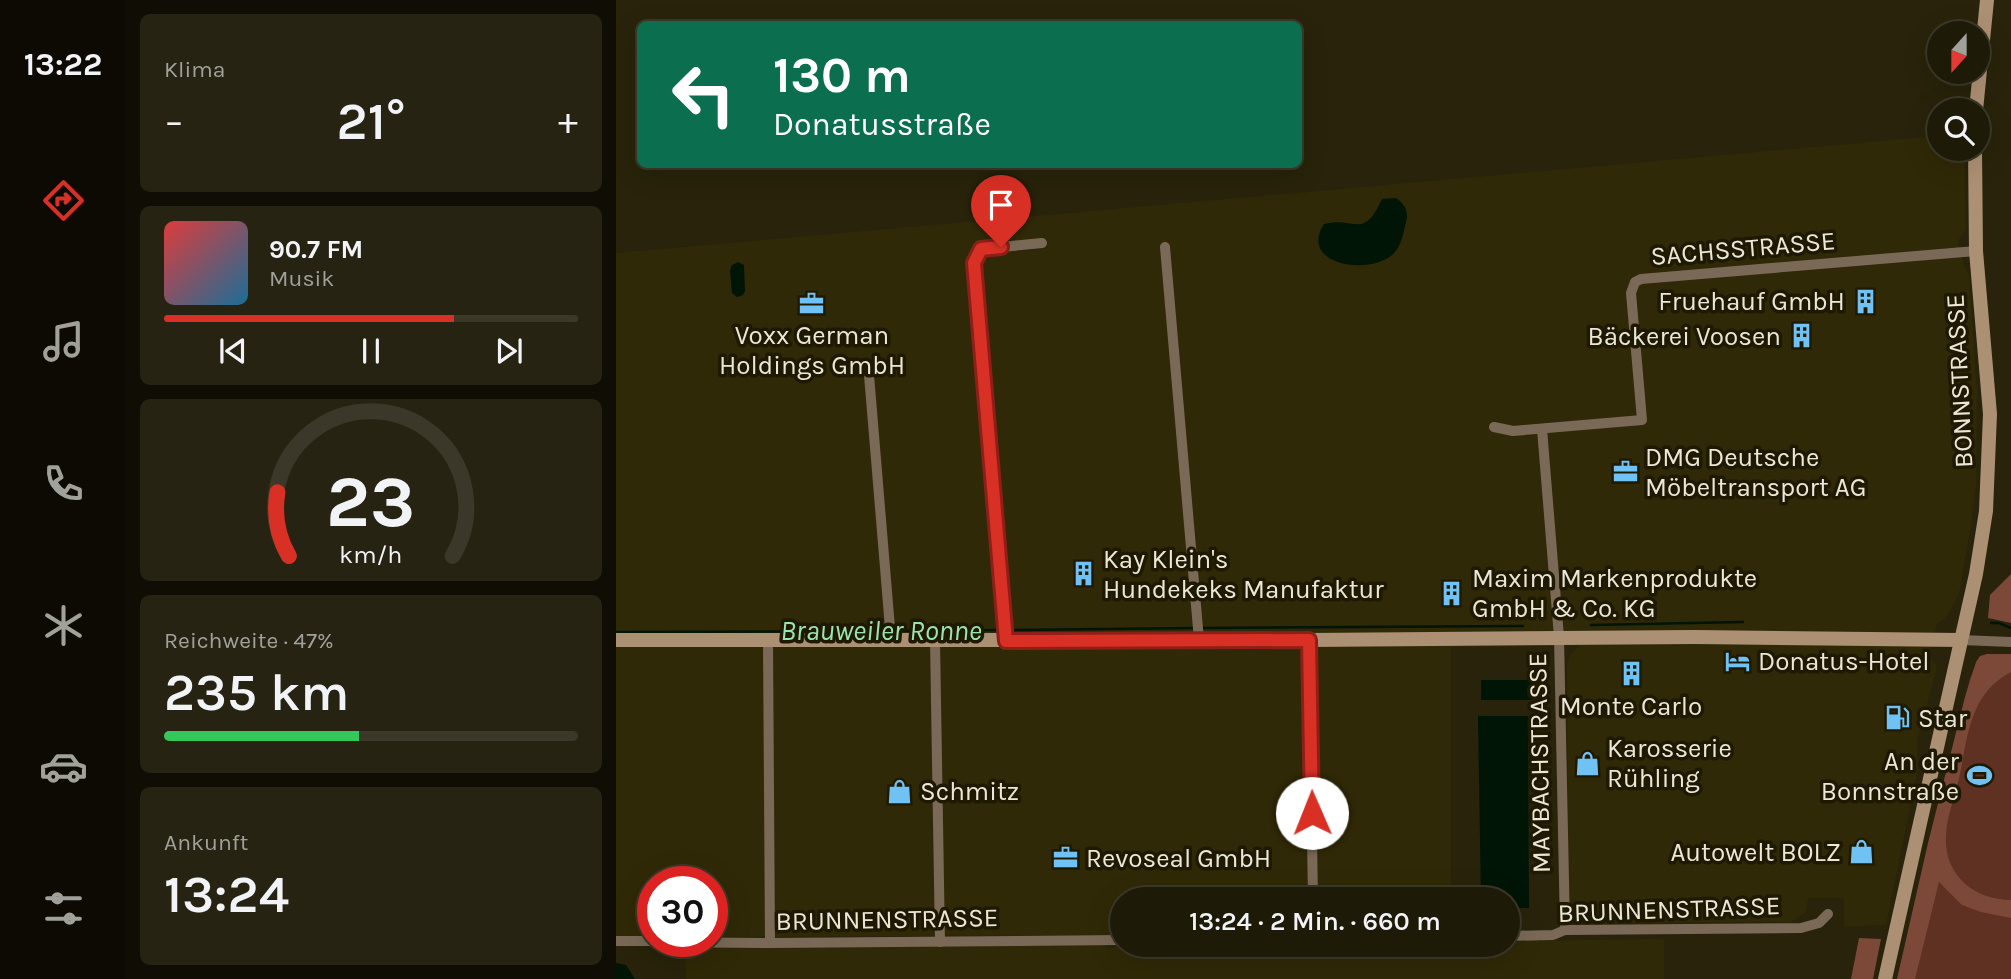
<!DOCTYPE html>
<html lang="de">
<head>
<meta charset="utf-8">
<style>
  :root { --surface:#1e1a08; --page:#262312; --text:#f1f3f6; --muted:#a1a19c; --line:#3c3829; --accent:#d93025 }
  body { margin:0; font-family:Karla,sans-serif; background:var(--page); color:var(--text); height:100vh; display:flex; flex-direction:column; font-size:26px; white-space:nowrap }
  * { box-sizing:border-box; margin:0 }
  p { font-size:23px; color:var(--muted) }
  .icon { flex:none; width:38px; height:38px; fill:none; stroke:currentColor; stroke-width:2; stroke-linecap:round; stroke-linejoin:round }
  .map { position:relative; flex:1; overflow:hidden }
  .drawer { display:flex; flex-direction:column; gap:14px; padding:14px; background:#100e04; width:490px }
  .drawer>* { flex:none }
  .top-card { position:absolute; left:21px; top:21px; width:665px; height:147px; border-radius:10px; box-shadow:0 7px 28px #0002,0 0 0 2px var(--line); background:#0b6e4f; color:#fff; overflow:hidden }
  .needle { width:46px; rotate:201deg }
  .controls { position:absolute; left:1311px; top:21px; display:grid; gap:14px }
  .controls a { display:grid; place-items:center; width:63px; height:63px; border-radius:50%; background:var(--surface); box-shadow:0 7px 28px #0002,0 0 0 2px var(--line); font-size:35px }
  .speed { position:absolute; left:21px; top:866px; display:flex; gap:14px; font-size:35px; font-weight:700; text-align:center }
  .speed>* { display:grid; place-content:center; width:91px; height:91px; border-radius:50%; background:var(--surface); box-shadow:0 7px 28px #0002,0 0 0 2px var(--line); line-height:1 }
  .speed .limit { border:10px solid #d22; background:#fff; color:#111 }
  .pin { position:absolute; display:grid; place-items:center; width:60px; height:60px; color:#fff; margin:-72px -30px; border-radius:50% 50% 50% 0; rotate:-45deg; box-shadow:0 0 7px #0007 }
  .pin .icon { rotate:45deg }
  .me { position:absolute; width:77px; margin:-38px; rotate:359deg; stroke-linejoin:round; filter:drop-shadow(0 0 5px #0008) }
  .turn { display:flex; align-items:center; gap:24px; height:147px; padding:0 21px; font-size:32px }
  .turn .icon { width:91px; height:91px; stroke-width:2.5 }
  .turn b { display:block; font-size:49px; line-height:60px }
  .big { font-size:52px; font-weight:600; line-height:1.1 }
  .drawer .card { flex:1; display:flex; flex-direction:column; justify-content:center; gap:10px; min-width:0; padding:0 24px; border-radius:10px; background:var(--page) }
  .drawer .dial { align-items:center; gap:0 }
  .dial svg { height:182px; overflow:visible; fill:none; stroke:var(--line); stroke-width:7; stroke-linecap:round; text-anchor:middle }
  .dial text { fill:var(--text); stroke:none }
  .song { display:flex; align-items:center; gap:21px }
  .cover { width:84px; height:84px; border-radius:10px; background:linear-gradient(135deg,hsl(0 70% 55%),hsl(200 70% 35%)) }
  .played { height:7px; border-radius:4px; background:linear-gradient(90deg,var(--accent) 70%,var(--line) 70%) }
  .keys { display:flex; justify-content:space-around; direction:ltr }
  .heat { display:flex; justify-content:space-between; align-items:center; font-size:38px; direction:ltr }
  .charge { height:10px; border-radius:5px; background:linear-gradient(90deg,#34c759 47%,var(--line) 0) }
  .trip { position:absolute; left:494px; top:887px; width:410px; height:70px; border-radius:35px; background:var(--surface); box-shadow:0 7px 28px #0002,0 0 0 2px var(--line); font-weight:600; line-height:70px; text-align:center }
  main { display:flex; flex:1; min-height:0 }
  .tab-bar { display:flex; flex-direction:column; width:126px; justify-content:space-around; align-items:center; background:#0c0a03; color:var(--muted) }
  .tab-bar .icon { width:49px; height:49px }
  .tab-bar .current { color:var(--accent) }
  .tab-bar b { font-size:32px; color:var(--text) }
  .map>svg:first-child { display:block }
  .built { fill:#302907 }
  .green { fill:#5f3122 }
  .forest { fill:#7c4938 }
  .water { fill:#001506 }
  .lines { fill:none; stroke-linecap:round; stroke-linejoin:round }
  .stream { stroke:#001506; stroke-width:2.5 }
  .street { stroke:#7a6957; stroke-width:10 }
  .secondary { stroke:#ac9074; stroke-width:14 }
  .route-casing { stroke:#8d1f18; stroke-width:18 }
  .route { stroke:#d93025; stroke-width:12 }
  .labels { text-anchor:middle; stroke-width:7; stroke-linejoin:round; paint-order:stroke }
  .street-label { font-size:26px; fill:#eae7d8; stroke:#1f1902 }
  .poi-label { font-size:26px; fill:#eae7d8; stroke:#1f1902; text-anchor:start }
  .water-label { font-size:28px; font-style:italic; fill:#9ae5af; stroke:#1f1902 }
</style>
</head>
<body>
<main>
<nav class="tab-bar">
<b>13:22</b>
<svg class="icon current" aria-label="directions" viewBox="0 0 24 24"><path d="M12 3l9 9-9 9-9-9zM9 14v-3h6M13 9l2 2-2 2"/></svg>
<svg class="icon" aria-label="music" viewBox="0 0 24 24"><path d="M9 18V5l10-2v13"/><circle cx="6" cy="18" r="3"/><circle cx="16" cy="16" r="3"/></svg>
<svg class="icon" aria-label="phone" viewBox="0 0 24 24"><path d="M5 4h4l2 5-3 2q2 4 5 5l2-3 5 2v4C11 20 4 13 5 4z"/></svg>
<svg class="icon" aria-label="climate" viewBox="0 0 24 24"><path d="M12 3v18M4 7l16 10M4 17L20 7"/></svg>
<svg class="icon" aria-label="car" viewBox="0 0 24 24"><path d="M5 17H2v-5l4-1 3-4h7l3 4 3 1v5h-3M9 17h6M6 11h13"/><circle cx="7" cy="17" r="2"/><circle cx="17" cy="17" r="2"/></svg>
<svg class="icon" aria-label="filters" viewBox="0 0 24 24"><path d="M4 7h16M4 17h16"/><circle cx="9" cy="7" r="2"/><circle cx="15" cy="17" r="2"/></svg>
</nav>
<section class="drawer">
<div class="card"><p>Klima</p>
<div class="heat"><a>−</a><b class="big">21°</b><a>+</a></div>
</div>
<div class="card">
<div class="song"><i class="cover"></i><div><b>90.7 FM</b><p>Musik</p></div></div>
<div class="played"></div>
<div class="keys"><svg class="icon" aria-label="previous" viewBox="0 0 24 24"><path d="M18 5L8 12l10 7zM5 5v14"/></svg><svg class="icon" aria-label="pause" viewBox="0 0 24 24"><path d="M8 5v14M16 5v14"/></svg><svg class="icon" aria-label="next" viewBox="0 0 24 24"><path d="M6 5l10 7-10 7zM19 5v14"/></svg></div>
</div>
<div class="card dial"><svg viewBox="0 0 100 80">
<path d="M14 69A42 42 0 1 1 86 69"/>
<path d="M14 69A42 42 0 0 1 9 41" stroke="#d93025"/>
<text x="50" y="56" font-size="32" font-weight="700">23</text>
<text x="50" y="72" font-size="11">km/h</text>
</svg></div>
<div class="card"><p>Reichweite · 47%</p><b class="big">235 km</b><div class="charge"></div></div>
<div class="card"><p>Ankunft</p><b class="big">13:24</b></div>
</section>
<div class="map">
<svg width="1395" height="979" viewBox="0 0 1395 979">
  <rect width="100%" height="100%" fill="#28230a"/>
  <g class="built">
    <polygon points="1323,136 1323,149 1348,149 1350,229 1342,241 1348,266 1353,275 1361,393 1360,485 1355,526 1343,594 1329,619 1321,624 1312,656 1320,665 1320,671 1302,738 1300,778 1270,925 1228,927 1228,898 1192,898 1189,913 1175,922 970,923 960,920 955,914 952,905 951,664 955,653 964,646 835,647 835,899 506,900 506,935 96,937 96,882 37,882 37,937 0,937 0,253"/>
    <polygon points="1048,939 1048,979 70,979 69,944 353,944 353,947 359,947 359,944 489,943 489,947 494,948 499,947 499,943 891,945 891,941"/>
  </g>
  <polygon class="green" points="1372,654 1395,654 1395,979 1281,979 1354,678 1364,657"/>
  <g class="forest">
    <polygon points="1395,574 1395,623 1372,618 1374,595"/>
    <path d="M1371 654H1395V672C1353 694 1352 736 1343 779 1339 797 1330 818 1330 837 1328 875 1358 900 1395 900V918L1365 912 1346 905 1323 882 1299 979H1281L1312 843 1349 697 1360 662 1364 656Z"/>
    <polygon points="1243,938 1265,939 1257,979 1235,979"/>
  </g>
  <g class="water">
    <path d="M780 198C791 206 793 213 789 226 787 235 785 245 779 252 758 277 681 266 708 224 739 216 747 241 766 199Z"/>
    <polygon points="122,262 128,265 129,291 127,295 121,297 116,293 114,270 116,265"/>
    <rect x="865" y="680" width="52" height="20"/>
    <polygon points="862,716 912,716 913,908 891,908 891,900 865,899"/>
    <polygon points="0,963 10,965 19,979 0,979"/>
  </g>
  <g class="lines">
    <g class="stream">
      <polyline points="1375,623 1383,623 1395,628"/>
      <polyline points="975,625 1127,622"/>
      <polyline points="585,628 907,626"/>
      <polyline points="392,630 578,628"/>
      <polyline points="277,631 386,630"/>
      <polyline points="0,632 270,631"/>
    </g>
    <g class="street">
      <polyline points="549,247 583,640"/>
      <polyline points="253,375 275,640"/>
      <polyline points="878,427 897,431 1026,420 1015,293 1019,282 1025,279 1360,251"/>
      <polyline points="926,429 943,637 949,930"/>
      <polyline points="152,640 154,943"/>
      <polyline points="319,640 324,942"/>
      <polyline points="693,640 697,900"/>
      <polyline points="1345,640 1395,642"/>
      <polyline points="390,641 358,263 365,249 426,243"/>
      <polyline points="891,936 937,935 949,930 1185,928 1203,923 1212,914"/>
      <polyline points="0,941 37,941"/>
      <polyline points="37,942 154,943 506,940"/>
    </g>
    <g class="secondary">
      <polyline points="1360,110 1371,0"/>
      <polyline points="0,640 693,640 1079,637 1345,640"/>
      <polyline points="1269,979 1360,574 1370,511 1374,414 1360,251 1359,149"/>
    </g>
  </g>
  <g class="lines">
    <defs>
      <polyline id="route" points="385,247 365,249 358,263 390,641 693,640 696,813"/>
    </defs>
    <use href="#route" class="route-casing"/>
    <use href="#route" class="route"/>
  </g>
  <defs>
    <symbol id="building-bare" viewBox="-9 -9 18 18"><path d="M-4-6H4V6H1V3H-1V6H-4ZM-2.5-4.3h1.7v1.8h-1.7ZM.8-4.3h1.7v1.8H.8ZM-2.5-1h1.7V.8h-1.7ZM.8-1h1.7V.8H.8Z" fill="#70c2f4" stroke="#1f1902" stroke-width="2.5" paint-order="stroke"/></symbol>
    <symbol id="office-bare" viewBox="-9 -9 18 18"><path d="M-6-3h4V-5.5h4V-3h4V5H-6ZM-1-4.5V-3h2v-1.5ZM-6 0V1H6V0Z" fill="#70c2f4" stroke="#1f1902" stroke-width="2.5" paint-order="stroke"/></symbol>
    <symbol id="hotel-bare" viewBox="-9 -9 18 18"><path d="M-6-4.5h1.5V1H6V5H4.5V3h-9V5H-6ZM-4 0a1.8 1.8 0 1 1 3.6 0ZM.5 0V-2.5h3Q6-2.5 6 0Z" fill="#70c2f4" stroke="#1f1902" stroke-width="2.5" paint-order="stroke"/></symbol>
    <symbol id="fuel-bare" viewBox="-9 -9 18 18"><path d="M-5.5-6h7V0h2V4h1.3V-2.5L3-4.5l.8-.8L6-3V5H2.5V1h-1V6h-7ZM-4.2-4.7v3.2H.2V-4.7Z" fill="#70c2f4" stroke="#1f1902" stroke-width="2.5" paint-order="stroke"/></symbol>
    <symbol id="shop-bare" viewBox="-9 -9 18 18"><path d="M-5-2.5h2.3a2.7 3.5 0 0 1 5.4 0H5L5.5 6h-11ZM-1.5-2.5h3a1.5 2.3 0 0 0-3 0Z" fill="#70c2f4" stroke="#1f1902" stroke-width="2.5" paint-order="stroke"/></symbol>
    <symbol id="stadium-bare" viewBox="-9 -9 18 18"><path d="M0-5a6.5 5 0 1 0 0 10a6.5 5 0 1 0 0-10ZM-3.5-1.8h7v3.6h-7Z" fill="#70c2f4" stroke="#1f1902" stroke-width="2.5" paint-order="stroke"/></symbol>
  </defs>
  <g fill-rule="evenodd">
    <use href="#building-bare" x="1232" y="284" width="35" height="35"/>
    <use href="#office-bare" x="178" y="286" width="35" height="35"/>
    <use href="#building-bare" x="1168" y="318" width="35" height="35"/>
    <use href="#office-bare" x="992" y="454" width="35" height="35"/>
    <use href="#building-bare" x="450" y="556" width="35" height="35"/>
    <use href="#building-bare" x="818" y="576" width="35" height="35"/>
    <use href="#hotel-bare" x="1104" y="644" width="35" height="35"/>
    <use href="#building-bare" x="998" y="656" width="35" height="35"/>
    <use href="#fuel-bare" x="1264" y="700" width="35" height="35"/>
    <use href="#shop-bare" x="954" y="746" width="35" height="35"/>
    <use href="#stadium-bare" x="1346" y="758" width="35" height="35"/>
    <use href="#shop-bare" x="266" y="774" width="35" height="35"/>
    <use href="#shop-bare" x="1228" y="834" width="35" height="35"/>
    <use href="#office-bare" x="432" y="840" width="35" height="35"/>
  </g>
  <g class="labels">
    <g class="street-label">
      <text transform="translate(1127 248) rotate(-5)" y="9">SACHSSTRASSE</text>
      <text transform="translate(1343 381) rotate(-93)" y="9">BONNSTRASSE</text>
      <text transform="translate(923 763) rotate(-91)" y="9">MAYBACHSTRASSE</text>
      <text transform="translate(1053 909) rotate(-2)" y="9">BRUNNENSTRASSE</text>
      <text transform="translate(271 919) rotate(-1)" y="9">BRUNNENSTRASSE</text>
    </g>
    <g class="poi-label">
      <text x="1229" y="310" text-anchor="end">Fruehauf GmbH</text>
      <text x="196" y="344" text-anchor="middle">Voxx German<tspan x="196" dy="30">Holdings GmbH</tspan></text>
      <text x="1165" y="345" text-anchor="end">Bäckerei Voosen</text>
      <text x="1029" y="466">DMG Deutsche<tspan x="1029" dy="30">Möbeltransport AG</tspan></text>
      <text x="487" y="568">Kay Klein's<tspan x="487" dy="30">Hundekeks Manufaktur</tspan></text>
      <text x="856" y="587">Maxim Markenprodukte<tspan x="856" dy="30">GmbH &amp; Co. KG</tspan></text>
      <text x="1142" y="670">Donatus-Hotel</text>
      <text x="1015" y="715" text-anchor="middle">Monte Carlo</text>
      <text x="1302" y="727">Star</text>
      <text x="991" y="757">Karosserie<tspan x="991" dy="30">Rühling</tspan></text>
      <text x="1343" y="770" text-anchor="end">An der<tspan x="1343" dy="30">Bonnstraße</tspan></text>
      <text x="304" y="800">Schmitz</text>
      <text x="1225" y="861" text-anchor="end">Autowelt BOLZ</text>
      <text x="470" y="867">Revoseal GmbH</text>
    </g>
    <g class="water-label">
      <text x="265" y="640">Brauweiler Ronne</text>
    </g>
  </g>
</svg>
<div class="controls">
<a><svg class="needle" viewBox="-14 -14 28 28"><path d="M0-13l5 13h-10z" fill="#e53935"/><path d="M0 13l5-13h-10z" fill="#a1a19c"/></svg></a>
<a><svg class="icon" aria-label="search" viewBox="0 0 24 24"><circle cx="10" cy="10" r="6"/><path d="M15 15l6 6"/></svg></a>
</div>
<div class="speed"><div class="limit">30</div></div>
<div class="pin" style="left:385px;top:247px;background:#d93025"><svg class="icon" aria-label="arrive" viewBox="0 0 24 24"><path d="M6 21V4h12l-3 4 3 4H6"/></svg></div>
<svg class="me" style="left:696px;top:813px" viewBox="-20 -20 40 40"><circle r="19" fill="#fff"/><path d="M0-13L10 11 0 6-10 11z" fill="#d93025"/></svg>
<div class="trip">13:24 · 2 Min. · 660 m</div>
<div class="top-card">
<div class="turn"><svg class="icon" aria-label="left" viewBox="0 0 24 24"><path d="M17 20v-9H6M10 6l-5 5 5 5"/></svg><div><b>130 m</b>Donatusstraße</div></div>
</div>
</div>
</main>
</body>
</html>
